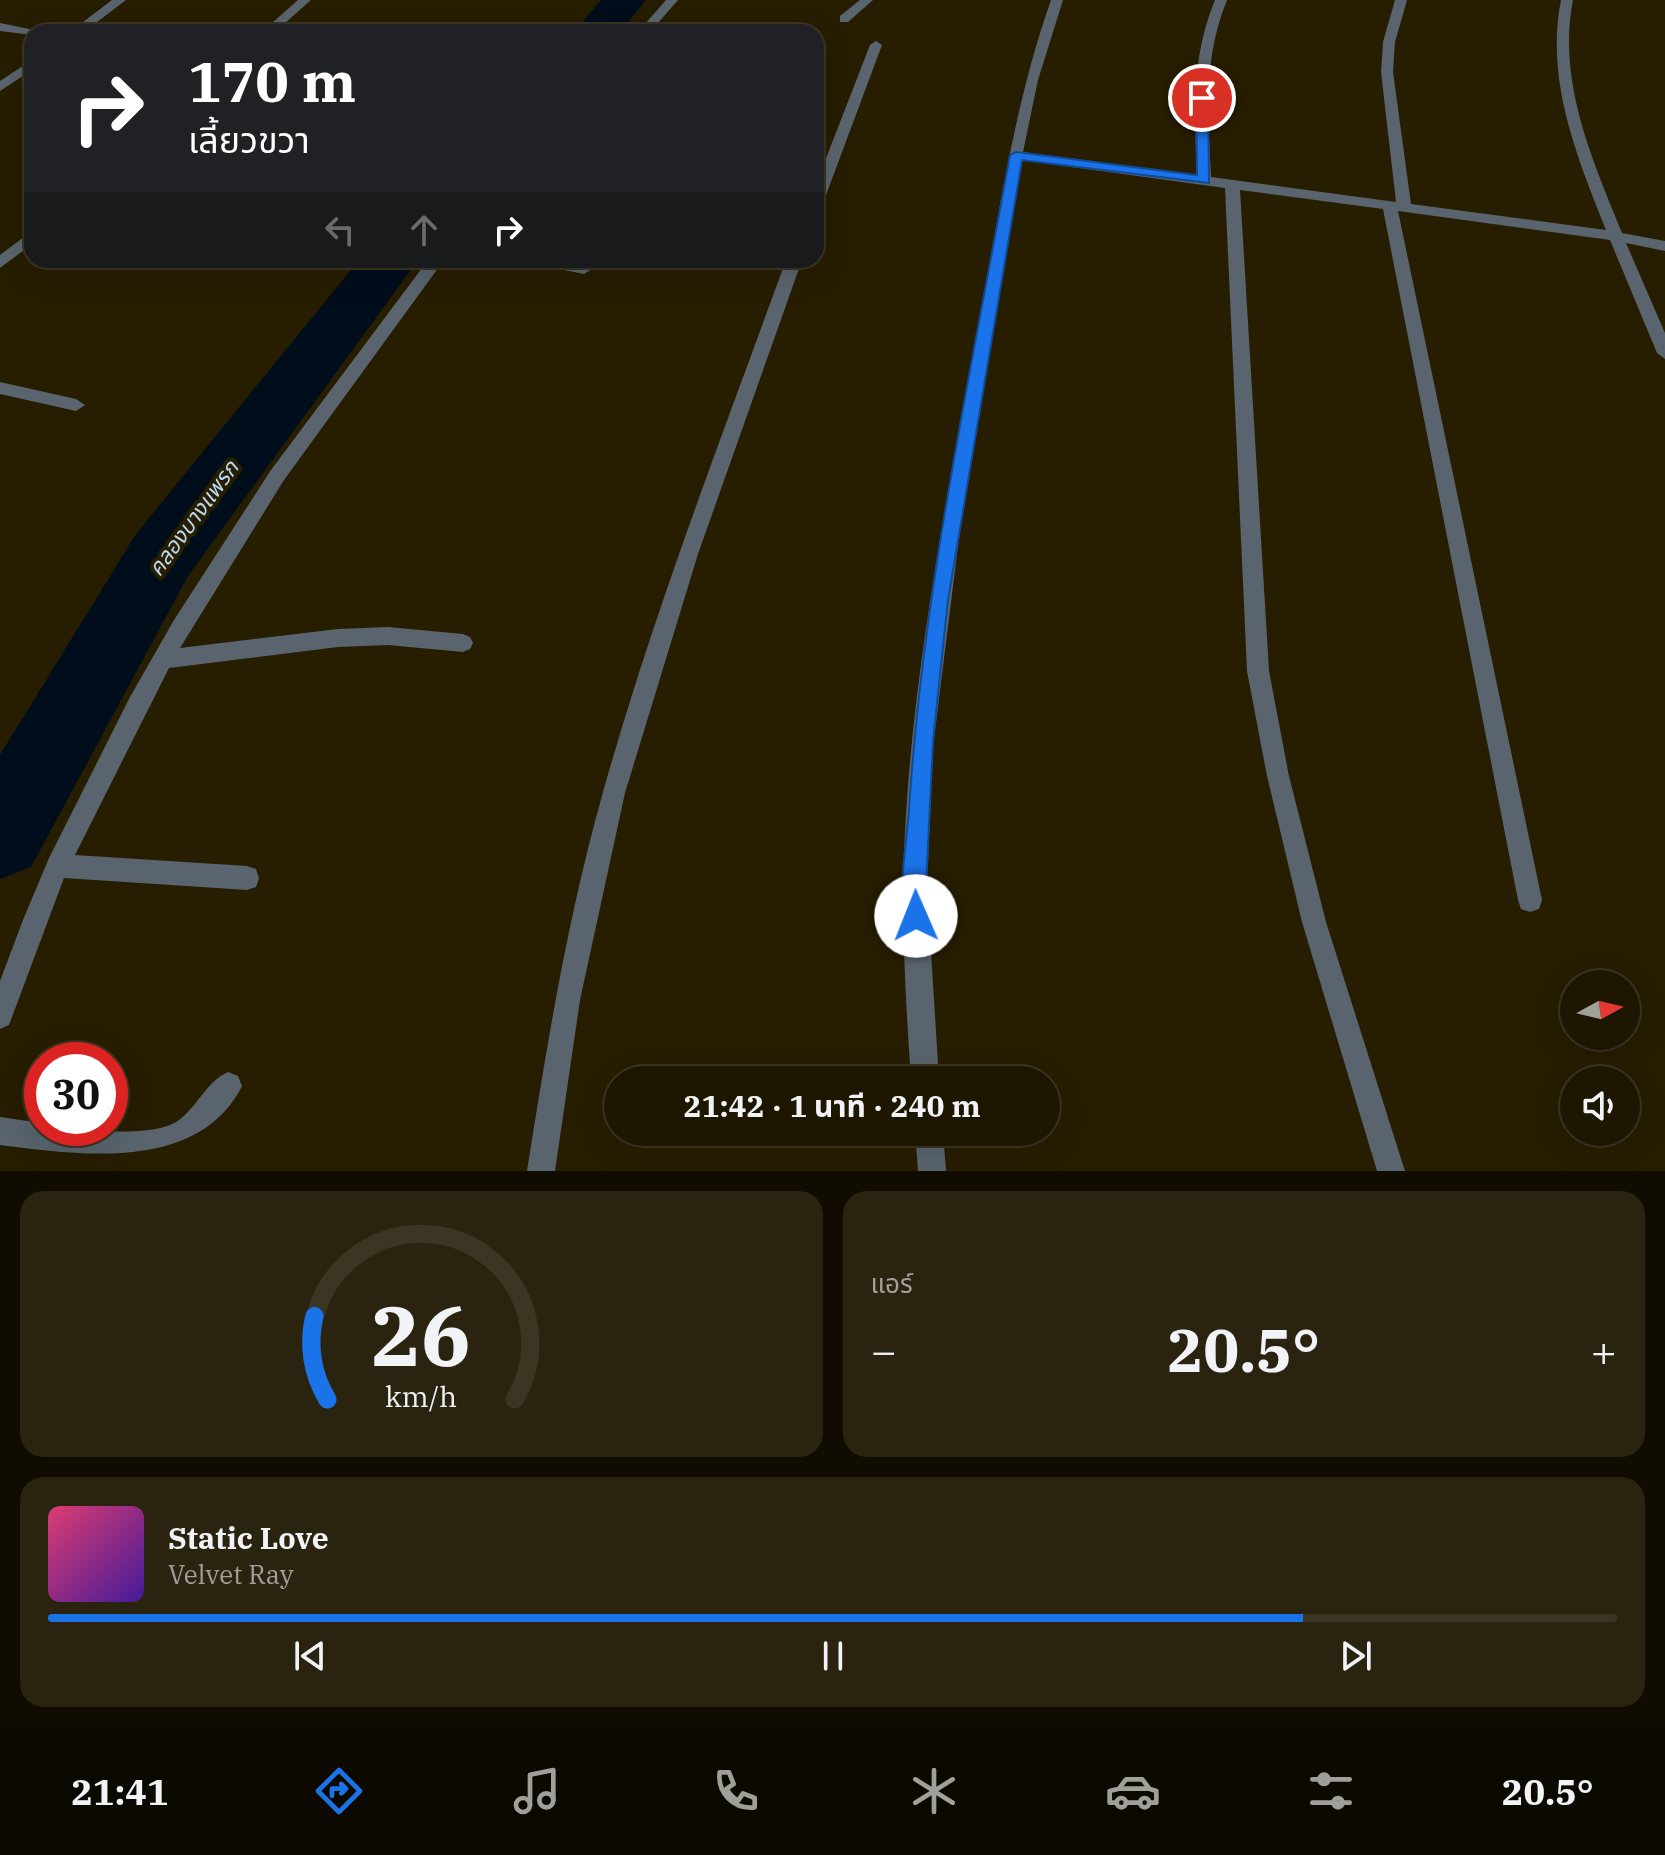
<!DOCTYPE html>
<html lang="th">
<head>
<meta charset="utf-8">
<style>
  :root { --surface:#1d1601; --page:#2a2310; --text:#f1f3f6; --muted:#a09f99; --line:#3b3523; --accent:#1a73e8 }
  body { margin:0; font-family:"IBM Plex Serif","Noto Sans Thai",serif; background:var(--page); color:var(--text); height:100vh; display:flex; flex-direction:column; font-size:30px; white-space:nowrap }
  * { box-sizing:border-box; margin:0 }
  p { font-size:26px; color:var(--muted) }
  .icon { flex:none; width:44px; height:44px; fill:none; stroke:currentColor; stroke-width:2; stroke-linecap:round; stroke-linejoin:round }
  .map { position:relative; height:1171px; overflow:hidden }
  .details { display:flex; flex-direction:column; gap:20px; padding:20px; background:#100c01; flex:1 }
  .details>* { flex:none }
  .banner { position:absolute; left:24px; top:24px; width:800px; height:244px; border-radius:24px; box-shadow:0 8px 32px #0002,0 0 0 2px var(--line); background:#202124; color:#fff; overflow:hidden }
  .needle { width:52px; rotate:82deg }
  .fabs { position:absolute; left:1560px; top:970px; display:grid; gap:16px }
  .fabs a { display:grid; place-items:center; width:80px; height:80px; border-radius:50%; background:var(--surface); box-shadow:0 8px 32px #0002,0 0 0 2px var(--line); font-size:40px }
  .speed { position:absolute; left:24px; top:1042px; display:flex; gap:16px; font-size:40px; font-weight:700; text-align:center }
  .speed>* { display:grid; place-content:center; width:104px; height:104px; border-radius:50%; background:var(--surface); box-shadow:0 8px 32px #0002,0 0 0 2px var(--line); line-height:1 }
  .speed .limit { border:12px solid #d22; background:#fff; color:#111 }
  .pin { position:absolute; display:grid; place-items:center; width:68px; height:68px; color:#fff; margin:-34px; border:4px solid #fff; border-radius:50%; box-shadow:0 2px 8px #0007 }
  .me { position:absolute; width:88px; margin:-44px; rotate:359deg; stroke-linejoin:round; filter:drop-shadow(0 0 6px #0008) }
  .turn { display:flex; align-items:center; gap:28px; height:168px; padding:0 32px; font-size:36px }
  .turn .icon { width:104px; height:104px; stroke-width:2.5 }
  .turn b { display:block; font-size:56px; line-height:68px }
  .lanes { display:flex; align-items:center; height:76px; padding:0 32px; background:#0003; justify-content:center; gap:40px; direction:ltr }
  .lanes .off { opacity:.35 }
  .big { font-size:60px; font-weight:700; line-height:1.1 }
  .details .tile { flex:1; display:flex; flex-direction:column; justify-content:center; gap:12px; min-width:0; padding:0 28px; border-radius:24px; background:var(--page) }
  .details .dial { align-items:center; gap:0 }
  .dial svg { height:208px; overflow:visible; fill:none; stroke:var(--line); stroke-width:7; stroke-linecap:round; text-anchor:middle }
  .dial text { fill:var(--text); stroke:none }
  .song { display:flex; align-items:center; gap:24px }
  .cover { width:96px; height:96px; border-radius:12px; background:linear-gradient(135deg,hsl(340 70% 55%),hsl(260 70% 35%)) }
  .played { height:8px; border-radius:4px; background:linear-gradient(90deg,var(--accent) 80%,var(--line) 80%) }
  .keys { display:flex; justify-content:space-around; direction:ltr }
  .heat { display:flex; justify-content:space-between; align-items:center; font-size:44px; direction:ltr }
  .details .tiles { flex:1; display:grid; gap:20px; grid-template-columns:1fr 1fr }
  .tile:last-child { grid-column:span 2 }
  .trip { position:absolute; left:604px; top:1066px; width:456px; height:80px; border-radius:40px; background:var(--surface); box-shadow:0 8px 32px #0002,0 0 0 2px var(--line); font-weight:700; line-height:80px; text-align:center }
  .tab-bar { display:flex; height:128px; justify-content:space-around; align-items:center; background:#0c0900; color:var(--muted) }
  .tab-bar .icon { width:56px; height:56px }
  .tab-bar .active { color:var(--accent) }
  .tab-bar b { font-size:36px; color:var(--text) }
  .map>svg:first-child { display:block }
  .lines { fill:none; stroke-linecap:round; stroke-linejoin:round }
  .river { fill:#000d1b; fill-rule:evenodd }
  .street { fill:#59646e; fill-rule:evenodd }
  .route { fill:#1a73e8; stroke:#114b97; stroke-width:2 }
  .labels { text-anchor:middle; stroke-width:8; stroke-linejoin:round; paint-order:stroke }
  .water-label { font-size:22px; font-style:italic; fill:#bbd9f5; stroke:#271d01 }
</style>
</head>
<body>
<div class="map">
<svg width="1665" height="1171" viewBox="0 0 1665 1171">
  <rect width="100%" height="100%" fill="#271d01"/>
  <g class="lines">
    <g class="river">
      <polygon points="601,0 646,0 620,32 574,32"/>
      <polygon points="359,260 418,260 188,576 31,867 0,879 0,755 136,534"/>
    </g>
    <g class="street">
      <polygon points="112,0 126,0 84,32 70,32"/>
      <polygon points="298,0 311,0 275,32 262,32"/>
      <polygon points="666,0 678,0 650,32 638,32"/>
      <polygon points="860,0 873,0 848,22 840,22 840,16"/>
      <path d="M1051 0H1063L1038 80 1023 152 1197 175C1194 115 1191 57 1215 0H1227C1203 58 1208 116 1211 177L1396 202 1381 72 1383 42 1395 0H1407L1395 42 1393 72 1411 204 1606 230C1577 157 1545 80 1561 0H1573C1557 81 1592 159 1622 233L1665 241V251L1626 243 1665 333V359L1657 353 1610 240 1398 211 1542 900 1539 909 1530 912 1521 909 1518 900 1383 209 1240 190 1269 671 1289 776 1326 922 1405 1171H1377L1302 922 1267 776 1247 671 1225 188 1021 160 959 538 933 747 927 887 939 1080H911C905 992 900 903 906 814 916 655 947 499 976 342 997 226 1012 111 1051 0Z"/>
      <polygon points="0,23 44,32 32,32 32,35 0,31"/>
      <polygon points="876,41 882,45 823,203 816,207 816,184 870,45"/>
      <polygon points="32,60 32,70 0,91 0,81"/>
      <polygon points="32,231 32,244 0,268 0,255"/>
      <polygon points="428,260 444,260 284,480 180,648 338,629 388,627 463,634 470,637 473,643 470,649 463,652 388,645 338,647 169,668 75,855 247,866 256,869 259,878 256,887 247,890 64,878 9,1025 0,1029 0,981 23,920 49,858 130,697 174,620 271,470"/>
      <polygon points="531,260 564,260 589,265 592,269 584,274 539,265"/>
      <path d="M786 260H802L698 554 625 793 580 1000 555 1171H527C547 1044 568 916 603 792 654 611 722 436 786 260Z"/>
      <polygon points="0,382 76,399 85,405 76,411 0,394"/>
      <path d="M228 1072 238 1076 242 1086C199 1171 85 1156 0 1145V1117L42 1123V1128C76 1128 152 1140 179 1120 197 1107 207 1081 228 1072Z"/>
      <polygon points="915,1132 943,1132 946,1171 918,1171"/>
    </g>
  </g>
  <path class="route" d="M1202 95 1208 98 1209 183 1022 160 948 600 933 741 926 887 927 916 924 924 916 927 908 924C896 895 907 841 909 810 923 589 971 372 1010 155L1016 152 1197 175 1196 98Z"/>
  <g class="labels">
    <g class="water-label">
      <text transform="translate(193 518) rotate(-54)" y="8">คลองบางแพรก</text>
    </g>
  </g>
</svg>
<div class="fabs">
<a><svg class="needle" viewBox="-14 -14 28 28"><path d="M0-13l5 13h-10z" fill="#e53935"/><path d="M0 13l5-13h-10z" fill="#a09f99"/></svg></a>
<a><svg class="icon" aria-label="sound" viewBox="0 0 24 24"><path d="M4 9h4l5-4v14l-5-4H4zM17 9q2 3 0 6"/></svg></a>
</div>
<div class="speed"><div class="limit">30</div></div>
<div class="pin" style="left:1202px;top:98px;background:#d93025"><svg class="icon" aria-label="arrive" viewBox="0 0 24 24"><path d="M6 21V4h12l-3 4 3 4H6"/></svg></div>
<svg class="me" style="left:916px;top:916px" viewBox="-20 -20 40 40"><circle r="19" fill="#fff"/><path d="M0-13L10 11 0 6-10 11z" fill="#1a73e8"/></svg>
<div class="trip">21:42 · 1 นาที · 240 m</div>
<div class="banner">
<div class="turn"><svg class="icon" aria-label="right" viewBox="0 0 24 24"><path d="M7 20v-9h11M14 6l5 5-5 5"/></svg><div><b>170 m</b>เลี้ยวขวา</div></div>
<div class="lanes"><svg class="icon off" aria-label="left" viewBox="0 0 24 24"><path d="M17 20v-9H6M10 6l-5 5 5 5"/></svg><svg class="icon off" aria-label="ahead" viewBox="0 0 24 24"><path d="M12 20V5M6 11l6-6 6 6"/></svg><svg class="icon" aria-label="right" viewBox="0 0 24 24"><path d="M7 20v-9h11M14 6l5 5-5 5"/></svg></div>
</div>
</div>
<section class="details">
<div class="tiles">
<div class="tile dial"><svg viewBox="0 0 100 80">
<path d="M14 69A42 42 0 1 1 86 69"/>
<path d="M14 69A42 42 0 0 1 9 37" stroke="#1a73e8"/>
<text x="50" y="56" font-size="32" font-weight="700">26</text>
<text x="50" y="72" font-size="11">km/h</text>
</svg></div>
<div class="tile"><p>แอร์</p>
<div class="heat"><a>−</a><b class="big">20.5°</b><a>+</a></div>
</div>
<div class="tile">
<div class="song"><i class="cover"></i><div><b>Static Love</b><p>Velvet Ray</p></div></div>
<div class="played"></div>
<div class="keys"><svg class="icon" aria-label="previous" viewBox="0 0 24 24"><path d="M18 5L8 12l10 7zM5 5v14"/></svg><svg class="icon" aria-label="pause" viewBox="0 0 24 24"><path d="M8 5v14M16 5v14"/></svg><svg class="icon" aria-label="next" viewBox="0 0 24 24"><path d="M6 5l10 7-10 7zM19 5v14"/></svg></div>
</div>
</div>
</section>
<nav class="tab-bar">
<b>21:41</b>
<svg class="icon active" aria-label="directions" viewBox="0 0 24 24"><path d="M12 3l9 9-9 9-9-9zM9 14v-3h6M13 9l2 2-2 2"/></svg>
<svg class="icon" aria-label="music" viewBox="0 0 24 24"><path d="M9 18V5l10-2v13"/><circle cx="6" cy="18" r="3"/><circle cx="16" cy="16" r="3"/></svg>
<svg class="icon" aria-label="phone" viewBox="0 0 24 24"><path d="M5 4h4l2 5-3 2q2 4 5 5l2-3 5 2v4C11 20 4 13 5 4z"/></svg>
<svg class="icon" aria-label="climate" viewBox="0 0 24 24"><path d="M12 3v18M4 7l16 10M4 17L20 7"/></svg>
<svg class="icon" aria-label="car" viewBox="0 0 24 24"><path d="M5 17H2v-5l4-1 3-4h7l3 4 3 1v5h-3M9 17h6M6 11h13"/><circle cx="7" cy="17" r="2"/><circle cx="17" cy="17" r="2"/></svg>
<svg class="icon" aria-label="filters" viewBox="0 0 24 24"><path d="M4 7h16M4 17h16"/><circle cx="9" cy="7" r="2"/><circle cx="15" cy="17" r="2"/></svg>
<b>20.5°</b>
</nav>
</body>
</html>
